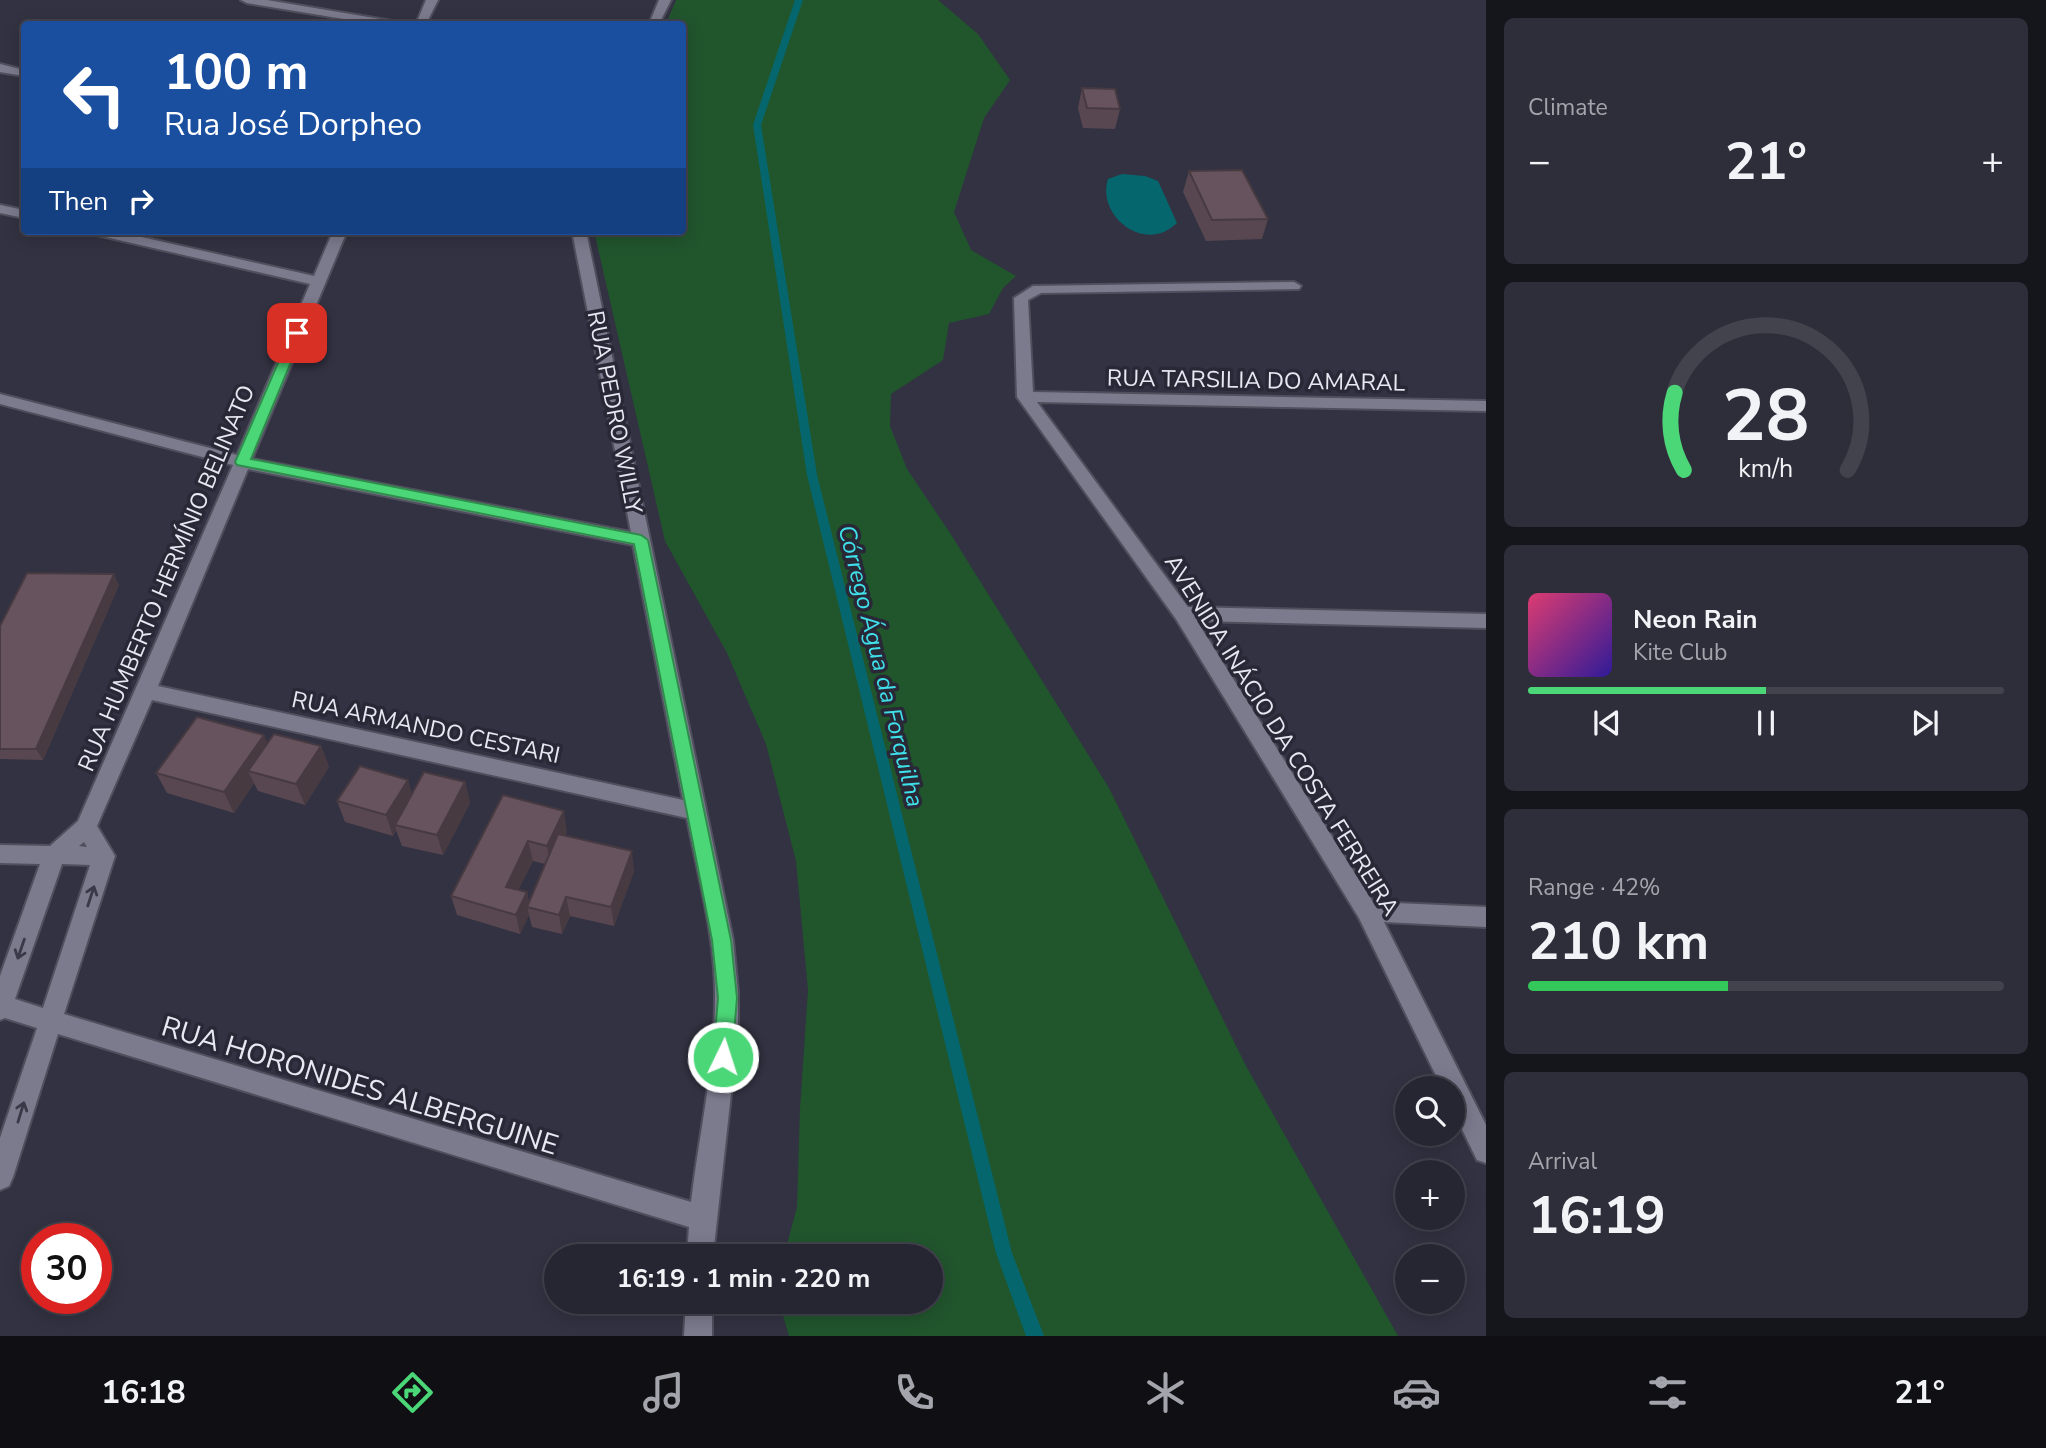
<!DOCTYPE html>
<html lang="en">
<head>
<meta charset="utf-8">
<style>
  :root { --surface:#262632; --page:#2e2e3a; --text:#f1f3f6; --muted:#a4a5ac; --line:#42434d; --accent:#4bd677 }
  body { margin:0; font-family:"Nunito Sans",sans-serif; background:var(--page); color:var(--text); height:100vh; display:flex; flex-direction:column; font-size:26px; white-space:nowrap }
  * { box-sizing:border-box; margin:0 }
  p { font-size:23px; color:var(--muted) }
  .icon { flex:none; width:38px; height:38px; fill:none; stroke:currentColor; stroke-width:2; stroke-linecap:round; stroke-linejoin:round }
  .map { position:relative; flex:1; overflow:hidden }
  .side { display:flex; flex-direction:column; gap:18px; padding:18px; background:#15151c; width:560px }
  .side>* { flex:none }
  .top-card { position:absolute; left:21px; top:21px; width:665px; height:214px; border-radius:7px; box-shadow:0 4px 18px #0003,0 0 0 2px var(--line); background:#1a4fa0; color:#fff; overflow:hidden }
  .buttons { position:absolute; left:1395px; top:1076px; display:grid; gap:14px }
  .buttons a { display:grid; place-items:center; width:70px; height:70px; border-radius:50%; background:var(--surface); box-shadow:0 4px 18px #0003,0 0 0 2px var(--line); font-size:35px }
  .speed { position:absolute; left:21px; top:1223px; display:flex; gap:14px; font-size:35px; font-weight:700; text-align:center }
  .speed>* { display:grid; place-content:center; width:91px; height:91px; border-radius:50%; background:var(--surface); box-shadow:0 4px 18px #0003,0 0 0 2px var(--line); line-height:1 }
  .speed .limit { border:10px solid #d22; background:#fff; color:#111 }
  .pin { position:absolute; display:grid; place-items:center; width:60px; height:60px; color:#fff; margin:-30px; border-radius:14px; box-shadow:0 4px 10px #0006 }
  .me { position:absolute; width:77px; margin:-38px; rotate:4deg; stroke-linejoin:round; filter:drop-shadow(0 0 5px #0008) }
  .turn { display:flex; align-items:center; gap:24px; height:147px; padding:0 28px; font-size:32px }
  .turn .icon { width:91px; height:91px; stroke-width:2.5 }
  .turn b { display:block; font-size:49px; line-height:60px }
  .then { display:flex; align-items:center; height:66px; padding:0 28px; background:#0003; gap:14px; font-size:26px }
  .big { font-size:52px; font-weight:700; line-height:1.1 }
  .side .card { flex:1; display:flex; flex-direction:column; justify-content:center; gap:10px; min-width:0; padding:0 24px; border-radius:10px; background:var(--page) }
  .side .dial { align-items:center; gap:0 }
  .dial svg { height:182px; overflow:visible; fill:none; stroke:var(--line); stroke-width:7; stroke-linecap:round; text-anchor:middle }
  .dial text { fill:var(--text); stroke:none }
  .song { display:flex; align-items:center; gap:21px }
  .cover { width:84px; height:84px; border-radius:10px; background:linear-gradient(135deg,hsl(340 70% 55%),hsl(250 70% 35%)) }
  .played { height:7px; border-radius:4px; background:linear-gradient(90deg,var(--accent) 50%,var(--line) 50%) }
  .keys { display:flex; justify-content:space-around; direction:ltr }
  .heat { display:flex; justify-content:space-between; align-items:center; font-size:38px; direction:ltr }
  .charge { height:10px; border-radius:5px; background:linear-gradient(90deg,#34c759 42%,var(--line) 0) }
  .trip { position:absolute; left:544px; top:1244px; width:399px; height:70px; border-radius:35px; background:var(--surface); box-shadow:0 4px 18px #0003,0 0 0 2px var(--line); font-weight:700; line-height:70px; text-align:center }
  .menu { display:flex; height:112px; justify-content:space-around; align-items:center; background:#0f0f14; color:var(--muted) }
  .menu .icon { width:49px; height:49px }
  .menu .selected { color:var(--accent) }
  .menu b { font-size:32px; color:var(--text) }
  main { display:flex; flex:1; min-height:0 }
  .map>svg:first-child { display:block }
  .green { fill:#21562d }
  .water { fill:#05676d }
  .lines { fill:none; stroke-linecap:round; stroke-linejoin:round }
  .stream { fill:#05676d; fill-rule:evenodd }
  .minor-casing { stroke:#504f5d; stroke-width:4 }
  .minor { fill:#7c7b8e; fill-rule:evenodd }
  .wall { fill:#584750; fill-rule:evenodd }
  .shaded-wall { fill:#473a41 }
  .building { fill:#66535d; stroke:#473a41; stroke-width:2 }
  .oneway { stroke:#393948 }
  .route { fill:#4bd677; stroke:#318b4d; stroke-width:2 }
  .labels { text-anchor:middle; stroke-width:7; stroke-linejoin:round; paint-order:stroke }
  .street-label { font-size:23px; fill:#e8e8f2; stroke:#282837 }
  .water-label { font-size:24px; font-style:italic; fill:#3fe0ea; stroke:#282837 }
  .near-street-label { font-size:28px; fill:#e8e8f2; stroke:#282837 }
</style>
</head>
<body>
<main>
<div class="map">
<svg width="1486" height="1336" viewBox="0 0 1486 1336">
  <rect width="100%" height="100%" fill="#323242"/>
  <polygon class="green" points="676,0 938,0 978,34 1010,80 984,118 954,212 971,250 1016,276 1003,288 989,314 949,323 943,360 891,394 890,426 907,469 950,533 1109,788 1246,1066 1398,1336 789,1336 779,1302 931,1302 931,1256 784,1256 797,1207 800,1109 808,990 796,861 766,744 727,653 665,541 594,231 682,231 682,24 666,24"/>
  <path class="water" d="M1122 174 1145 176 1158 181 1177 223C1144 255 1096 215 1108 179Z"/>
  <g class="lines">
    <polygon class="stream" points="795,0 803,0 761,125 817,475 1012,1253 1044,1336 1026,1336 996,1253 807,475 753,125"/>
    <defs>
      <g id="minor">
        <polygon points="241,0 267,0 392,21 398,24 374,24 247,3"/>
        <polygon points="426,0 438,0 426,24 416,24"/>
        <polygon points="659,0 671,0 659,24 649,24"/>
        <polygon points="0,64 24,70 24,76 0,72"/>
        <polygon points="0,205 24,210 24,218 0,213"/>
        <path d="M90 231H115L314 276 333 231H347L252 459 631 532 572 231H586L733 940 738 992V1031L713 1256H687L689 1227 58 1034 13 1177 9 1186 0 1190V1138L37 1028 5 1018 0 1020V976L40 864 0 863V845L50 846 78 821 233 465 0 404V394L237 455 310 284 97 235ZM248 469 633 545 683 800 158 686ZM152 700 687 818C698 877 716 938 715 999 715 1067 699 1134 691 1202L64 1014 115 856 97 826ZM84 842 87 847 79 846ZM62 864 90 865 43 1008 15 999Z"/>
        <polygon points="1294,282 1301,286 1299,289 1041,293 1028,300 1033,392 1486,401 1486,411 1037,402 1188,607 1486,614 1486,628 1197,621 1373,902 1486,907 1486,927 1384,922 1486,1125 1486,1163 1477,1160 1452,1109 1452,1088 1442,1088 1359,918 1176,619 1017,397 1014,298 1033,286"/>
        <polygon points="686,1302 712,1302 712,1336 684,1336"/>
      </g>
    </defs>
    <use href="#minor" class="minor-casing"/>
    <use href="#minor" class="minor"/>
  </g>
  <g class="wall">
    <polygon points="1082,88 1120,109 1115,129 1083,128 1078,108"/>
    <polygon points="1189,171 1268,219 1262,239 1206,241 1183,192"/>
    <polygon points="119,585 43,760 0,759 0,626"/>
    <polygon points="264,735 267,744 321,746 329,767 305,805 258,791 254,783 234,813 167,793 156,773"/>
    <polygon points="465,782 470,803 443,855 402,846 396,830 393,836 345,822 337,801 412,794"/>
    <path d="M503 795 567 832 565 836 634 871 614 926 570 916 562 934 532 927 529 915 520 934 457 915 451 896ZM533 861 545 864 529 903 527 892 518 890Z"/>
  </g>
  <g class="shaded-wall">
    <polygon points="114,574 119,585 43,760 36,749"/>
    <polygon points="264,735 272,756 248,771 254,783 234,813 224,792"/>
    <polygon points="321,746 329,767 305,805 296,784"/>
    <polygon points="408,780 414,800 395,825 396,830 393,836 386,815"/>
    <polygon points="465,782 470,803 443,855 437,835"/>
    <polygon points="564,811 567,832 551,866 547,846"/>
    <polygon points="528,841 533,861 510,906 506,887"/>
    <polygon points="632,851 634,871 614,926 611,907"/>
    <polygon points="527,892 530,908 527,907 529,915 520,934 516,915"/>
    <polygon points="566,897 570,916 562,934 559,915"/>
  </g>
  <g class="building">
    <polygon points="1082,88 1115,89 1120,109 1087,108"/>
    <polygon points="1242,170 1268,219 1212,220 1189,171"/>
    <polygon points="27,573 114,574 36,749 0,749 0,626"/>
    <polygon points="197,717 264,735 224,792 156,773"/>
    <polygon points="274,734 321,746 296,784 248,771"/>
    <polygon points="360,766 408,780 386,815 337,801"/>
    <polygon points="424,772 465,782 437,835 395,825"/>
    <polygon points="503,795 564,811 547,846 528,841 506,887 527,892 516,915 451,896"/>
    <polygon points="558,834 632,851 611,907 566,897 559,915 527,907"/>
  </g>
  <defs><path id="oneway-shaft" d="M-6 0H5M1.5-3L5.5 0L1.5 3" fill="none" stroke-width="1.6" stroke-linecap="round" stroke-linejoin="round" transform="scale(1.75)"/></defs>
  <g class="oneway">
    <use href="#oneway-shaft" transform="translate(91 896) rotate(-72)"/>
    <use href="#oneway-shaft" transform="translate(21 949) rotate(109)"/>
    <use href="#oneway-shaft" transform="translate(21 1112) rotate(-73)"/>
  </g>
  <polygon class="route" points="297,329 303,333 251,459 641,535 648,540 731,940 737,998 732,1057 730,1063 723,1066 716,1063 713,1057 718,998 712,940 634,544 237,465 235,462 291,333"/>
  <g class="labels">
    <g class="street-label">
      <text transform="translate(1256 380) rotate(1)" y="8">RUA TARSILIA DO AMARAL</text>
      <text transform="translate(615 412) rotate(79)" y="8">RUA PEDRO WILLY</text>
      <text transform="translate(166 578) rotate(-67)" y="8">RUA HUMBERTO HERMÍNIO BELINATO</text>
      <text transform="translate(426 727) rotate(12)" y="8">RUA ARMANDO CESTARI</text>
      <text transform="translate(1282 735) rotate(58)" y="8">AVENIDA INÁCIO DA COSTA FERREIRA</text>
    </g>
    <g class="water-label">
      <text transform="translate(881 666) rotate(76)" y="8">Córrego Água da Forquilha</text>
    </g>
    <g class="near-street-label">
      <text transform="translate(360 1085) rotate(17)" y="10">RUA HORONIDES ALBERGUINE</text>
    </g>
  </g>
</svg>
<div class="buttons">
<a><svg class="icon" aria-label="search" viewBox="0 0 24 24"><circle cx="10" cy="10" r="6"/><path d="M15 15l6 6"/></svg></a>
<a>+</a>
<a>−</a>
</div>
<div class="speed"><div class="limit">30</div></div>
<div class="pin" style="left:297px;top:333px;background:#d93025"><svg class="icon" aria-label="arrive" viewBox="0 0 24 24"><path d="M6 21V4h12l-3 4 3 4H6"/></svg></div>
<svg class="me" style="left:723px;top:1057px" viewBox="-20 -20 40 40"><circle r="17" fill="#4bd677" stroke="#fff" stroke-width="3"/><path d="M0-11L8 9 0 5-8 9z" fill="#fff"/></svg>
<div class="trip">16:19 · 1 min · 220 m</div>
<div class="top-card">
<div class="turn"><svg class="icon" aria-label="left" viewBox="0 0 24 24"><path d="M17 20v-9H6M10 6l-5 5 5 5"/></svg><div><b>100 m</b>Rua José Dorpheo</div></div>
<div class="then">Then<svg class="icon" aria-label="right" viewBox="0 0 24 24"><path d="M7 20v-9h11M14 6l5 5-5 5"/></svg></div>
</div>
</div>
<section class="side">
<div class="card"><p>Climate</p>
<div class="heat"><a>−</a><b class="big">21°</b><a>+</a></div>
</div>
<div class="card dial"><svg viewBox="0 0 100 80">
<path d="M14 69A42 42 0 1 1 86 69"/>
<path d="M14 69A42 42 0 0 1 10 35" stroke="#4bd677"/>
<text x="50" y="56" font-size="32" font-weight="700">28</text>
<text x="50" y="72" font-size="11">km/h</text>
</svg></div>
<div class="card">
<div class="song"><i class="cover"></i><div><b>Neon Rain</b><p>Kite Club</p></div></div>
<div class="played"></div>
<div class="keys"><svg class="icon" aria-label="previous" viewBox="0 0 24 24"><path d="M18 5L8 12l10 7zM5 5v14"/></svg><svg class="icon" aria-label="pause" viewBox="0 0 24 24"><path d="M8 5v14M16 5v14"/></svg><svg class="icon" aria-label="next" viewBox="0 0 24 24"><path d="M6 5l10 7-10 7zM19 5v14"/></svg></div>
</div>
<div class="card"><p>Range · 42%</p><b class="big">210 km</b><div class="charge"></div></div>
<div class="card"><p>Arrival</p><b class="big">16:19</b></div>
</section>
</main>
<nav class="menu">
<b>16:18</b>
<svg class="icon selected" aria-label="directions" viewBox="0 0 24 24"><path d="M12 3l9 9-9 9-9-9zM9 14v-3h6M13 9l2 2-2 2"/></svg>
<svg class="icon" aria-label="music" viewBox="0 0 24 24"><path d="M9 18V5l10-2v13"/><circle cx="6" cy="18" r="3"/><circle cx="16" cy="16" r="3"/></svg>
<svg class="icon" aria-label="phone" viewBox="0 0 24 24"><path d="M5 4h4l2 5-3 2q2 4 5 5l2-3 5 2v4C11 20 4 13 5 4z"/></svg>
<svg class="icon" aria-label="climate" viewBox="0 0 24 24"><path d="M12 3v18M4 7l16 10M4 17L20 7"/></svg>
<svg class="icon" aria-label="car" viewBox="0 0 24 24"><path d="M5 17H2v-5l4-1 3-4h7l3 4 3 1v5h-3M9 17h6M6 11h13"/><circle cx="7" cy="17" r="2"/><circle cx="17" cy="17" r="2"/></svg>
<svg class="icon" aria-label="filters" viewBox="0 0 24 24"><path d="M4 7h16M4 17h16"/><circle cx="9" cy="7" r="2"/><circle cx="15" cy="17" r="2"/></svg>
<b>21°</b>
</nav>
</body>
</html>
